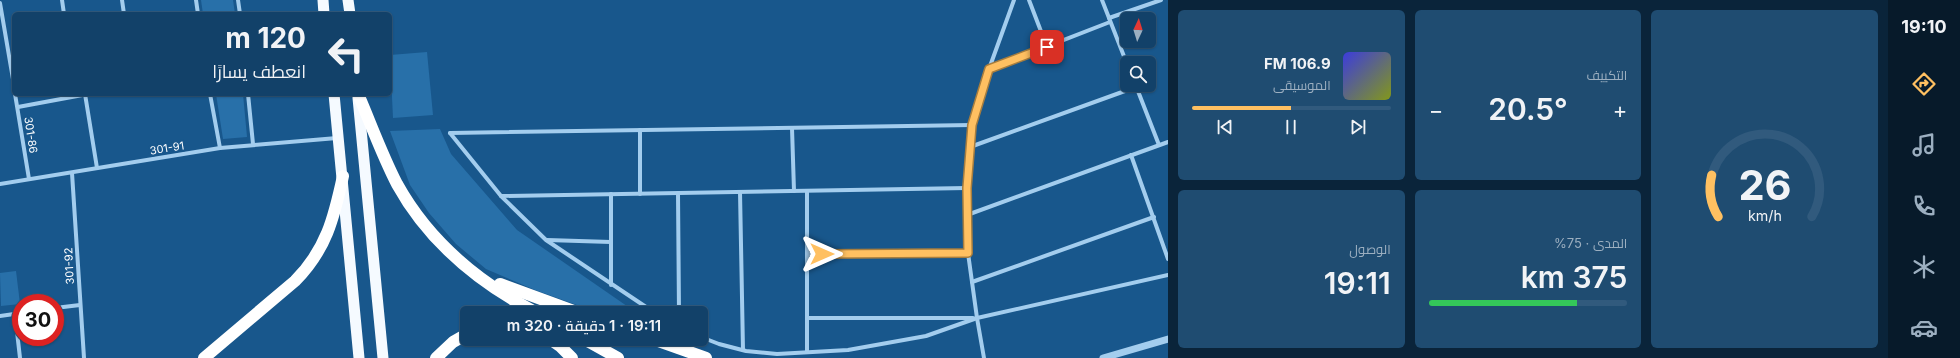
<!DOCTYPE html>
<html lang="ar">
<head>
<meta charset="utf-8">
<style>
  :root { --surface:#124169; --page:#1f4c71; --text:#f1f3f6; --muted:#9cafc0; --line:#315a7d; --accent:#ffc061 }
  body { margin:0; font-family:Inter,Cairo,sans-serif; background:var(--page); color:var(--text); direction:rtl; height:100vh; display:flex; flex-direction:column; font-size:15px; white-space:nowrap }
  * { box-sizing:border-box; margin:0 }
  p { font-size:13px; color:var(--muted) }
  .icon { flex:none; width:22px; height:22px; fill:none; stroke:currentColor; stroke-width:2; stroke-linecap:round; stroke-linejoin:round }
  .map { position:relative; flex:1; overflow:hidden; direction:ltr }
  .panel { display:flex; flex-direction:column; gap:10px; padding:10px; background:#0a243a; width:720px }
  .panel>* { flex:none }
  .banner { position:absolute; left:12px; top:12px; width:380px; height:84px; border-radius:6px; box-shadow:0 1px 3px #0004,0 0 0 1px var(--line); direction:rtl; background:#124169; color:var(--text); overflow:hidden }
  .needle { width:26px; rotate:4deg }
  .controls { position:absolute; left:1120px; top:12px; display:grid; gap:8px }
  .controls a { display:grid; place-items:center; width:36px; height:36px; border-radius:6px; background:var(--surface); box-shadow:0 1px 3px #0004,0 0 0 1px var(--line); font-size:20px }
  .speed { position:absolute; left:12px; top:294px; display:flex; gap:8px; font-size:20px; font-weight:700; text-align:center }
  .speed>* { display:grid; place-content:center; width:52px; height:52px; border-radius:50%; background:var(--surface); box-shadow:0 1px 3px #0004,0 0 0 1px var(--line); line-height:1 }
  .speed .limit { border:6px solid #d22; background:#fff; color:#111 }
  .pin { position:absolute; display:grid; place-items:center; width:34px; height:34px; color:#fff; margin:-17px; border-radius:8px; box-shadow:0 2px 6px #0006 }
  .me { position:absolute; width:44px; margin:-22px; rotate:90deg; stroke-linejoin:round; filter:drop-shadow(0 0 3px #0008) }
  .turn { display:flex; align-items:center; gap:14px; height:84px; padding:0 20px; font-size:18px }
  .turn .icon { width:52px; height:52px; stroke-width:2.5 }
  .turn b { display:block; font-size:28px; line-height:34px }
  .big { font-size:30px; font-weight:600; line-height:1.1 }
  .panel .widget { flex:1; display:flex; flex-direction:column; justify-content:center; gap:6px; min-width:0; padding:0 14px; border-radius:6px; background:var(--page) }
  .panel .dial { align-items:center; gap:0 }
  .dial svg { height:104px; overflow:visible; fill:none; stroke:var(--line); stroke-width:7; stroke-linecap:round; text-anchor:middle }
  .dial text { fill:var(--text); stroke:none }
  .song { display:flex; align-items:center; gap:12px }
  .cover { width:48px; height:48px; border-radius:6px; background:linear-gradient(135deg,hsl(240 70% 55%),hsl(70 70% 35%)) }
  .played { height:4px; border-radius:2px; background:linear-gradient(90deg,var(--accent) 50%,var(--line) 50%) }
  .keys { display:flex; justify-content:space-around; direction:ltr }
  .heat { display:flex; justify-content:space-between; align-items:center; font-size:22px; direction:ltr }
  .charge { height:6px; border-radius:3px; background:linear-gradient(90deg,#34c759 75%,var(--line) 0) }
  .panel .tiles { flex:1; display:grid; gap:10px; grid-template-columns:repeat(3,1fr) }
  .widget:first-child { grid-row:span 2 }
  .trip { position:absolute; left:460px; top:306px; width:248px; height:40px; border-radius:6px; background:var(--surface); box-shadow:0 1px 3px #0004,0 0 0 1px var(--line); font-weight:600; line-height:40px; text-align:center; direction:rtl }
  main { display:flex; flex:1; min-height:0 }
  .dock { display:flex; flex-direction:column; width:72px; justify-content:space-around; align-items:center; background:#071a2a; color:var(--muted) }
  .dock .icon { width:28px; height:28px }
  .dock .on { color:var(--accent) }
  .dock b { font-size:18px; color:var(--text) }
  .map>svg:first-child { display:block }
  .green { fill:#2870a9 }
  .lines { fill:none; stroke-linecap:round; stroke-linejoin:round }
  .minor { stroke:#a3cdee; stroke-width:4 }
  .tertiary { stroke:#a3cdee; stroke-width:7 }
  .trunk { stroke:#f5faff; stroke-width:11 }
  .motorway { stroke:#fff; stroke-width:12 }
  .route-casing { stroke:#a67d3f; stroke-width:10 }
  .route { stroke:#ffc061; stroke-width:7 }
  .labels { text-anchor:middle; stroke-width:4; stroke-linejoin:round; paint-order:stroke }
  .street-label { font-size:11px; fill:#fff; stroke:#18578c }
</style>
</head>
<body>
<main>
<nav class="dock">
<b>19:10</b>
<svg class="icon on" aria-label="directions" viewBox="0 0 24 24"><path d="M12 3l9 9-9 9-9-9zM9 14v-3h6M13 9l2 2-2 2"/></svg>
<svg class="icon" aria-label="music" viewBox="0 0 24 24"><path d="M9 18V5l10-2v13"/><circle cx="6" cy="18" r="3"/><circle cx="16" cy="16" r="3"/></svg>
<svg class="icon" aria-label="phone" viewBox="0 0 24 24"><path d="M5 4h4l2 5-3 2q2 4 5 5l2-3 5 2v4C11 20 4 13 5 4z"/></svg>
<svg class="icon" aria-label="climate" viewBox="0 0 24 24"><path d="M12 3v18M4 7l16 10M4 17L20 7"/></svg>
<svg class="icon" aria-label="car" viewBox="0 0 24 24"><path d="M5 17H2v-5l4-1 3-4h7l3 4 3 1v5h-3M9 17h6M6 11h13"/><circle cx="7" cy="17" r="2"/><circle cx="17" cy="17" r="2"/></svg>
</nav>
<section class="panel">
<div class="tiles">
<div class="widget dial"><svg viewBox="0 0 100 80">
<path d="M14 69A42 42 0 1 1 86 69"/>
<path d="M14 69A42 42 0 0 1 9 37" stroke="#ffc061"/>
<text x="50" y="56" font-size="32" font-weight="700">26</text>
<text x="50" y="72" font-size="11">km/h</text>
</svg></div>
<div class="widget"><p>التكييف</p>
<div class="heat"><a>−</a><b class="big">20.5°</b><a>+</a></div>
</div>
<div class="widget">
<div class="song"><i class="cover"></i><div><b>106.9 FM</b><p>الموسيقى</p></div></div>
<div class="played"></div>
<div class="keys"><svg class="icon" aria-label="previous" viewBox="0 0 24 24"><path d="M18 5L8 12l10 7zM5 5v14"/></svg><svg class="icon" aria-label="pause" viewBox="0 0 24 24"><path d="M8 5v14M16 5v14"/></svg><svg class="icon" aria-label="next" viewBox="0 0 24 24"><path d="M6 5l10 7-10 7zM19 5v14"/></svg></div>
</div>
<div class="widget"><p>المدى · 75%</p><b class="big">375 km</b><div class="charge"></div></div>
<div class="widget"><p>الوصول</p><b class="big">19:11</b></div>
</div>
</section>
<div class="map">
<svg width="1168" height="358" viewBox="0 0 1168 358">
  <rect width="100%" height="100%" fill="#18578c"/>
  <g class="green">
    <polygon points="201,0 233,0 235,14 203,14"/>
    <polygon points="427,52 433,115 393,118 390,55"/>
    <polygon points="216,94 243,94 247,137 223,139"/>
    <polygon points="440,129 451,154 517,230 637,313 599,313 535,290 486,269 456,244 429,213 410,185 390,131"/>
    <polygon points="16,271 20,304 1,306 0,273"/>
  </g>
  <g class="lines">
    <g class="minor">
      <polyline points="62,0 64,14"/>
      <polyline points="122,0 124,14"/>
      <polyline points="196,0 198,14"/>
      <polyline points="238,0 240,14"/>
      <polyline points="1029,0 1047,47"/>
      <polyline points="1102,0 1127,64"/>
      <polyline points="0,3 14,85"/>
      <polyline points="1109,18 1161,0"/>
      <polyline points="989,69 1110,22"/>
      <polyline points="1136,86 1159,145"/>
      <polyline points="15,94 29,179"/>
      <polyline points="85,94 97,168"/>
      <polyline points="210,94 220,148"/>
      <polyline points="248,94 253,144"/>
      <polyline points="18,107 88,94"/>
      <polyline points="792,128 794,191"/>
      <polyline points="640,130 640,194"/>
      <polyline points="450,133 972,125"/>
      <polyline points="450,133 501,196 546,240 655,313"/>
      <polyline points="970,147 1136,87"/>
      <polyline points="1131,155 1168,259"/>
      <polyline points="72,173 84,358"/>
      <polyline points="0,184 220,148 337,138"/>
      <polyline points="807,191 807,352"/>
      <polyline points="740,192 743,350"/>
      <polyline points="678,193 679,313"/>
      <polyline points="611,194 611,285"/>
      <polyline points="501,196 967,188"/>
      <polyline points="967,215 1168,142"/>
      <polyline points="547,240 611,242"/>
      <polyline points="807,254 968,253"/>
      <polyline points="972,282 1154,217"/>
      <polyline points="55,308 80,305"/>
      <polyline points="15,314 20,358"/>
      <polyline points="0,316 21,313"/>
      <polyline points="807,318 973,318"/>
      <polyline points="701,337 719,344 746,351 777,354 848,350 926,336 977,318 1168,275"/>
      <polyline points="984,358 977,318 968,253 967,188 970,147 972,125 989,69 1014,0"/>
    </g>
    <polyline class="tertiary" points="1103,358 1168,339"/>
    <g class="trunk">
      <polyline points="323,0 324,14"/>
      <polyline points="348,0 350,14"/>
      <polyline points="334,94 359,358"/>
      <polyline points="358,98 383,358"/>
    </g>
    <g class="motorway">
      <path d="M358 94C371 124 382 155 397 184 429 242 479 283 537 313"/>
      <polyline points="500,284 579,313"/>
      <polyline points="550,339 560,346 572,358"/>
      <polyline points="584,339 618,358"/>
      <polyline points="653,339 706,358"/>
      <path d="M204 358 295 281C326 250 334 218 343 176"/>
      <polyline points="436,358 453,342 467,334"/>
    </g>
  </g>
  <g class="lines">
    <defs>
      <polyline id="route" points="822,254 968,253 967,188 972,125 989,69 1047,47"/>
    </defs>
    <use href="#route" class="route-casing"/>
    <use href="#route" class="route"/>
  </g>
  <g class="labels">
    <g class="street-label">
      <text transform="translate(31 135) rotate(81)" y="4">301-86</text>
      <text transform="translate(167 148) rotate(-9)" y="4">301-91</text>
      <text transform="translate(69 266) rotate(-93)" y="4">301-92</text>
    </g>
  </g>
</svg>
<div class="controls">
<a><svg class="needle" viewBox="-14 -14 28 28"><path d="M0-13l5 13h-10z" fill="#e53935"/><path d="M0 13l5-13h-10z" fill="#9cafc0"/></svg></a>
<a><svg class="icon" aria-label="search" viewBox="0 0 24 24"><circle cx="10" cy="10" r="6"/><path d="M15 15l6 6"/></svg></a>
</div>
<div class="speed"><div class="limit">30</div></div>
<div class="pin" style="left:1047px;top:47px;background:#d93025"><svg class="icon" aria-label="arrive" viewBox="0 0 24 24"><path d="M6 21V4h12l-3 4 3 4H6"/></svg></div>
<svg class="me" style="left:822px;top:254px" viewBox="-20 -20 40 40"><path d="M0-17L14 15 0 8-14 15z" fill="#ffc061" stroke="#fff" stroke-width="4"/></svg>
<div class="trip">19:11 · 1 دقيقة · 320 m</div>
<div class="banner">
<div class="turn"><svg class="icon" aria-label="left" viewBox="0 0 24 24"><path d="M17 20v-9H6M10 6l-5 5 5 5"/></svg><div><b>120 m</b>انعطف يسارًا</div></div>
</div>
</div>
</main>
</body>
</html>
